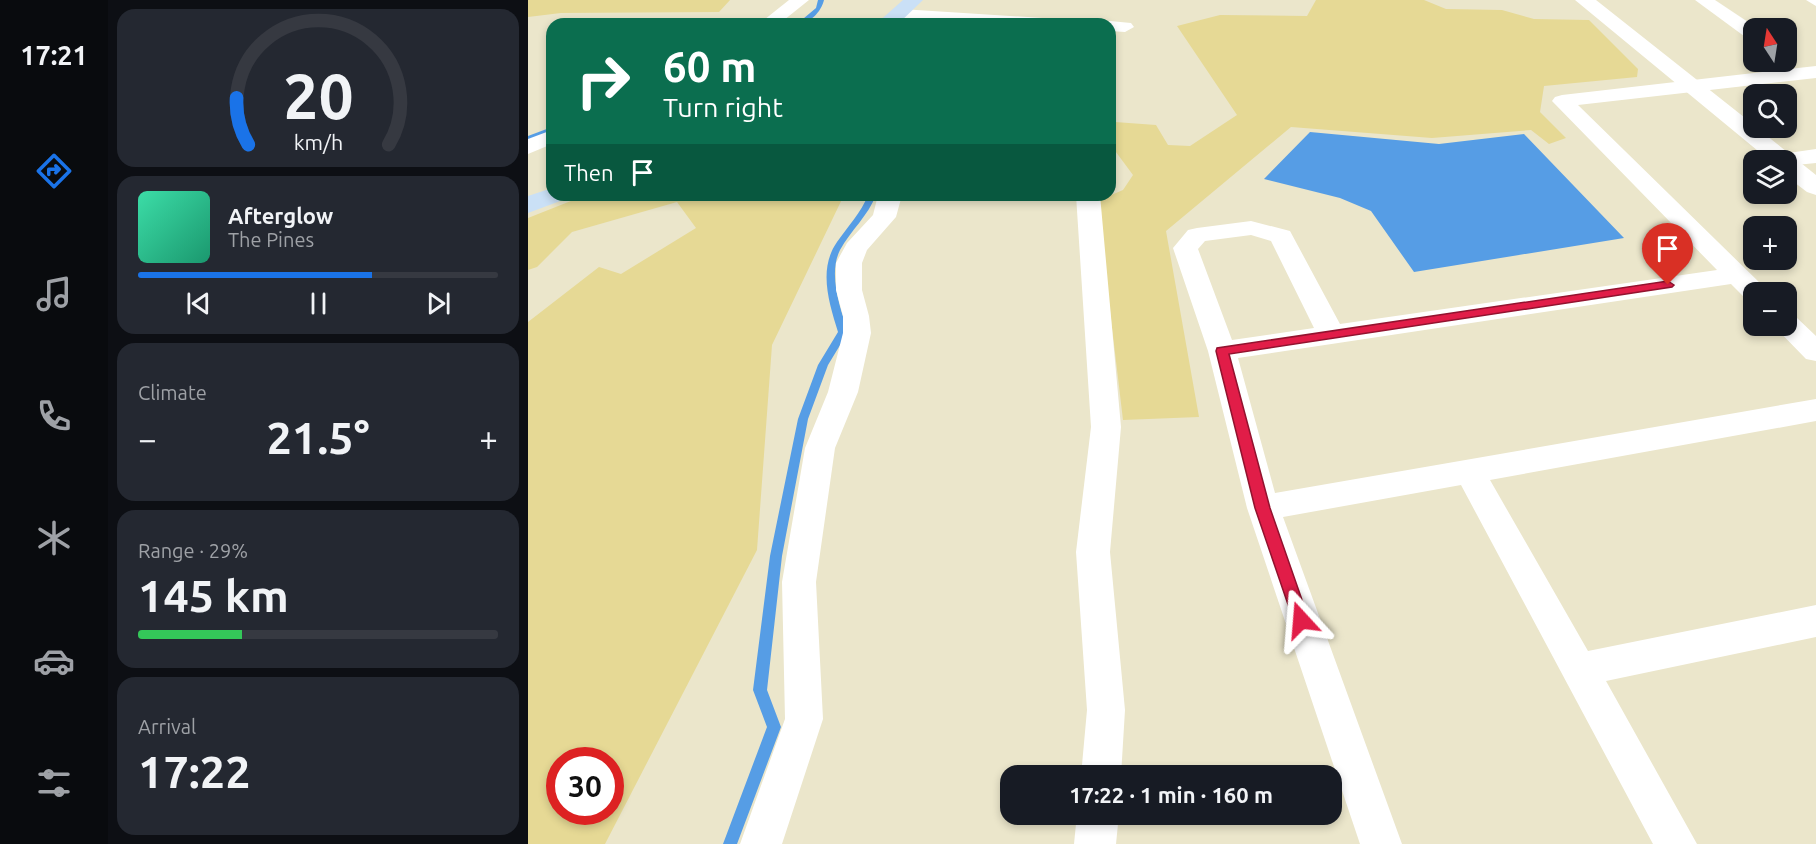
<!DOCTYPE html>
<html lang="en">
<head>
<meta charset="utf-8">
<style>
  :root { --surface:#171b24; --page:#242831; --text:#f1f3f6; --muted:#9ea1a6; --line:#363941; --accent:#1a73e8 }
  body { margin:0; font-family:Ubuntu,sans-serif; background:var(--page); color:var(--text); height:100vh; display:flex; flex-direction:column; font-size:22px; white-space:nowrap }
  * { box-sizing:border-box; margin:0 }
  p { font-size:20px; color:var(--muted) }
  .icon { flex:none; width:33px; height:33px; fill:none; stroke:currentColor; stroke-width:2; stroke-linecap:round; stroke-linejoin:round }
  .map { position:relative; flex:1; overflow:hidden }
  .details { display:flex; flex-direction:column; gap:9px; padding:9px; background:#0d0f14; width:420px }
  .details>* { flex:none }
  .guide { position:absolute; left:18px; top:18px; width:570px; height:183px; border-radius:18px; box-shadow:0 3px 9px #0003; background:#0b6e4f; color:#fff; overflow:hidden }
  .needle { width:39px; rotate:348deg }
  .buttons { position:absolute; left:1215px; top:18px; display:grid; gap:12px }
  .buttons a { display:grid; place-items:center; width:54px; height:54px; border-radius:12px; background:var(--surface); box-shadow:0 3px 9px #0003; font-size:30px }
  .speed { position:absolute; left:18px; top:747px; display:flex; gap:12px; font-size:30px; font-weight:700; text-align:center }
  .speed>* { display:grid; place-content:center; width:78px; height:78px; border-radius:50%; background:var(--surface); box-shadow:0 3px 9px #0003; line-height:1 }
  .speed .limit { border:9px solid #d22; background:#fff; color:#111 }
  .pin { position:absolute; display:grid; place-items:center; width:51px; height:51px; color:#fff; margin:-62px -26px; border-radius:50% 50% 50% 0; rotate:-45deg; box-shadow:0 0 6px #0007 }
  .pin .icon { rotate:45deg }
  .me { position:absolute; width:66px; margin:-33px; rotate:341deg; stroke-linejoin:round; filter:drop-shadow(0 0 4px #0008) }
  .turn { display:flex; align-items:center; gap:21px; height:126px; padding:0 18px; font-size:27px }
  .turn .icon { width:78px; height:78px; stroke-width:2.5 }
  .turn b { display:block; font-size:42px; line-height:51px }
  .then { display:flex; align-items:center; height:57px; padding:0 18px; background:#0003; gap:12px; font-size:22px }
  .big { font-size:45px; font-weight:700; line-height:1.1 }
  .details .tile { flex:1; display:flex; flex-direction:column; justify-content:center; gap:9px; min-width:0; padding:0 21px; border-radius:18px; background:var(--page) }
  .details .dial { align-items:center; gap:0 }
  .dial svg { height:156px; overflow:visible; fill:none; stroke:var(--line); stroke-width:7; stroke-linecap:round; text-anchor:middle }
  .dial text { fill:var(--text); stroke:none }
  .song { display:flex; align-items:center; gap:18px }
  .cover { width:72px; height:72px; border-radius:9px; background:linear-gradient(135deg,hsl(160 70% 55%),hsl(160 70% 35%)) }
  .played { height:6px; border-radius:3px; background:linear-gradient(90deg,var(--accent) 65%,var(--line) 65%) }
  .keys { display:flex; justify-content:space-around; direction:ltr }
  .heat { display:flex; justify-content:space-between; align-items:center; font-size:33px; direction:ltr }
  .charge { height:9px; border-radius:4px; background:linear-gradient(90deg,#34c759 29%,var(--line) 0) }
  .trip { position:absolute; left:472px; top:765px; width:342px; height:60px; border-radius:18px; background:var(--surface); box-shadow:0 3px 9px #0003; font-weight:700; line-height:60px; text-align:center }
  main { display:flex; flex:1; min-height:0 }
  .menu { display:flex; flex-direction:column; width:108px; justify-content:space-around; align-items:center; background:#090b0e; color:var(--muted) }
  .menu .icon { width:42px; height:42px }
  .menu .on { color:var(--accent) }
  .menu b { font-size:27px; color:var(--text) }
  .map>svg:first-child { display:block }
  .green { fill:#e6d995; fill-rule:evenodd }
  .water { fill:#569de5 }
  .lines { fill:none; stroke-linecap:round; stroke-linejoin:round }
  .stream { fill:#569de5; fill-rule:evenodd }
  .minor { fill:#fff; fill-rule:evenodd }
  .tertiary { fill:#fff; fill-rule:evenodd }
  .secondary { fill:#cae0f6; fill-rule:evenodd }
  .route { fill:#e11d48; stroke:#92132f; stroke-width:1.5 }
</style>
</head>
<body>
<main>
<nav class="menu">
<b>17:21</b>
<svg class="icon on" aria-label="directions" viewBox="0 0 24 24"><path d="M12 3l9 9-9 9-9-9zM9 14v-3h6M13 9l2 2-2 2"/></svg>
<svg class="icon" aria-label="music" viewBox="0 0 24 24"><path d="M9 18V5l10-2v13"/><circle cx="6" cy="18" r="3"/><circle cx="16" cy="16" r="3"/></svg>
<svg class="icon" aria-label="phone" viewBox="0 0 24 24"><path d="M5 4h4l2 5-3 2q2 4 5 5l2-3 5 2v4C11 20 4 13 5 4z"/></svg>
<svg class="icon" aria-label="climate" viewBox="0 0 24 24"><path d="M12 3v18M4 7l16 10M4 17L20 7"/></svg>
<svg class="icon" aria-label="car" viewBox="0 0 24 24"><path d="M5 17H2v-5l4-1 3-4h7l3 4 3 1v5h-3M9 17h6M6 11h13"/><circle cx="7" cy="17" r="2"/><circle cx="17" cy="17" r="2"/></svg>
<svg class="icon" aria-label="filters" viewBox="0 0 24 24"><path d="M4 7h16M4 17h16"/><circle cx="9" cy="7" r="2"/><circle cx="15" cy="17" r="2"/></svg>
</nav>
<section class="details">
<div class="tile dial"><svg viewBox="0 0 100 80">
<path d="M14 69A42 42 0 1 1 86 69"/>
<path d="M14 69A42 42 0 0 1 8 45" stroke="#1a73e8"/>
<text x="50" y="56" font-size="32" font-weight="700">20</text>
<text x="50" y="72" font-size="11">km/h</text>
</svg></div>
<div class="tile">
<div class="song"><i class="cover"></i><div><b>Afterglow</b><p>The Pines</p></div></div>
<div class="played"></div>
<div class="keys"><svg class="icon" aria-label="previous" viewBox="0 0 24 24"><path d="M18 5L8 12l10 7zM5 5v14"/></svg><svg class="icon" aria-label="pause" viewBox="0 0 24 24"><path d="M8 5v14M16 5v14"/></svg><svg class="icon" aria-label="next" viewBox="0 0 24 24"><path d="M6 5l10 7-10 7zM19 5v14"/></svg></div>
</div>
<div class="tile"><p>Climate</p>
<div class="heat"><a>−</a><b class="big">21.5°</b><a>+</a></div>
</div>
<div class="tile"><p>Range · 29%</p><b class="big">145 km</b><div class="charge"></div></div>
<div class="tile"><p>Arrival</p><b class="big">17:22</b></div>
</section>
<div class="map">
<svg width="1288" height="844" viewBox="0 0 1288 844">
  <rect width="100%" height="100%" fill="#ebe6cb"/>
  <g class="green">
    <polygon points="0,0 202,0 191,12 33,13 0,17"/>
    <polygon points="788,0 896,0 918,9 974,10 1006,19 1061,20 1110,69 1109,77 1016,86 1012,112 1038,138 1021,144 1003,130 904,138 763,127 638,231 671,417 595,420 569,201 595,190 605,175 582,144 582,125 587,122 628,125 640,145 662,146 709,115 649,26 692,15 779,16"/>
    <path d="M58 195H316L244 345 229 550 77 844H0V322L71 267 93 274 168 228 149 202 44 232 9 267 0 270V218ZM32 760H82V812H32Z"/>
  </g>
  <polygon class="water" points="782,132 911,144 996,134 1096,238 886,272 843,211 812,198 736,179"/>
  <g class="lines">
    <g class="stream">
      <path d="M290 0H296C293 12 282 24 269 24L288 8Z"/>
      <polygon points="24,127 24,132 0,141 0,136"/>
      <path d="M340 195H348C340 216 323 230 312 250 300 274 312 308 320 332L300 365 280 419 254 556 239 690 253 727 209 844H195L239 727 225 690 242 556 270 419 290 365 310 332C301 303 290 269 309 242 320 226 333 213 340 195Z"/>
    </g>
    <g class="minor">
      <polygon points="261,0 281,0 251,24 231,24"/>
      <polygon points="1167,0 1187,0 1229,28 1226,28 1226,40 1220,39"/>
      <polygon points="1278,0 1288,0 1288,6"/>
      <polygon points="373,9 530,19 539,24 446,24 367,18 364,14"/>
      <polygon points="582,21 603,23 606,27 597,32 582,31 582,24 574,24"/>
      <path d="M1288 66V78L1050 105 1235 286 1239 292H1226V300L1217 298 1203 284 710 358 747 493 1288 399V421L962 480 1060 651 1288 605V637L1078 681 1169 844H1125L933 485 755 517 874 844H832L719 508 680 351 645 248 660 230 669 228 723 221 762 231 812 324 1189 270 1024 101 1027 97 1034 95ZM723 235 743 241 786 328 704 340 670 249 677 241Z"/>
      <polygon points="24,130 24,144 0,154 0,139"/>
      <polygon points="1288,149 1288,163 1258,166 1258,160 1244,160 1247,155"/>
      <polygon points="350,195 374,195 368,217 339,250 334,263 334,290 341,316 343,333 330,392 307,448 288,582 295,719 254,844 212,844 257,719 254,582 277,448 300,392 315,333 315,316 308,290 308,263 319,243 345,215"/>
      <polygon points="548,195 572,195 593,427 582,552 597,710 593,776 553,776 559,710 548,552 563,427"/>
      <polygon points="1258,314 1268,317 1288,336 1288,361 1278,359 1246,326 1258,326"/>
      <polygon points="549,814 591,814 588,844 546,844"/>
    </g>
    <polygon class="tertiary" points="1047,0 1068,0 1226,125 1226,128 1229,128 1288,175 1288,195 1279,192 1258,176 1258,160 1241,160"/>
    <g class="secondary">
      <polygon points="375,0 395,0 370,24 348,24"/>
      <polygon points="24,188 24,195 39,195 35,200 0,213 0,196"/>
    </g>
  </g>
  <polygon class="route" points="1140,281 1146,285 1144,287 701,354 742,508 781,620 779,625 773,627 767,625 727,508 688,351 689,348"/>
</svg>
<div class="buttons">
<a><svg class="needle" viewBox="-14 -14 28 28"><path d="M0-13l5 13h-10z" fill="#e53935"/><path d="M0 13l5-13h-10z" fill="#9ea1a6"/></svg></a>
<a><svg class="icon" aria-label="search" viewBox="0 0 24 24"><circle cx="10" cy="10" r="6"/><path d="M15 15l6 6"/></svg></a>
<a><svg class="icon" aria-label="layers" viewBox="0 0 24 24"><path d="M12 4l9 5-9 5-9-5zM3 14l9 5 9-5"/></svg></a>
<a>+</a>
<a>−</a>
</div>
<div class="speed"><div class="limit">30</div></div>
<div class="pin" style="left:1140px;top:285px;background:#d93025"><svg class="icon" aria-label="arrive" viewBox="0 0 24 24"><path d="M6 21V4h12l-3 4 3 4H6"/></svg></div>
<svg class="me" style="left:773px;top:620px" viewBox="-20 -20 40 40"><path d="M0-17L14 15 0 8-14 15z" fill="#e11d48" stroke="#fff" stroke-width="4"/></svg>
<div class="trip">17:22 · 1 min · 160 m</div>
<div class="guide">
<div class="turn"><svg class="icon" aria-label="right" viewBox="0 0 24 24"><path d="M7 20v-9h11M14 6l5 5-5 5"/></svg><div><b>60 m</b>Turn right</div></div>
<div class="then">Then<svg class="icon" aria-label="arrive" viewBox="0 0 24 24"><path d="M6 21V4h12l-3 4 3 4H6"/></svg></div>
</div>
</div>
</main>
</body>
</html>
